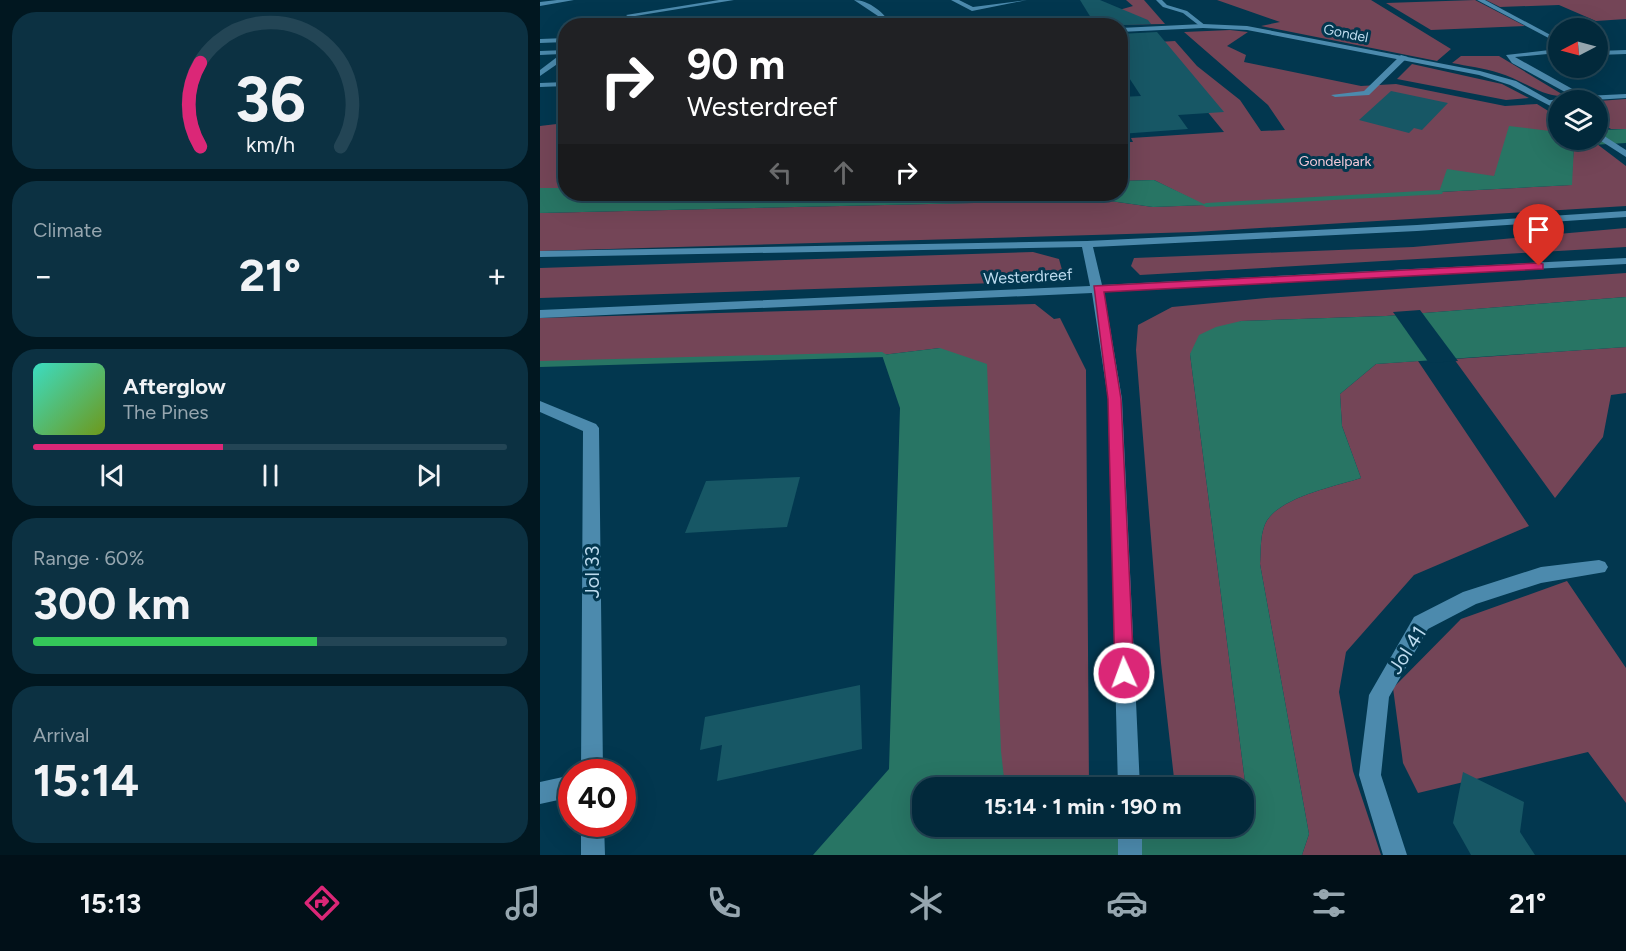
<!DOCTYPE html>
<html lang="en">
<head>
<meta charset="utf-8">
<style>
  :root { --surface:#02293b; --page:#0c3142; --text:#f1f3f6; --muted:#96a6af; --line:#234555; --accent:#db2777 }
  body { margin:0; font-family:Figtree,sans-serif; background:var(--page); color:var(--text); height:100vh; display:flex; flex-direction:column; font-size:22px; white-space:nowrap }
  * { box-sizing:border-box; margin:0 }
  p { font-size:20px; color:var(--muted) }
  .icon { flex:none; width:33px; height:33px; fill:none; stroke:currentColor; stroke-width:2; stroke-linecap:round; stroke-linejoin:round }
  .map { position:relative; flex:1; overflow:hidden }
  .side { display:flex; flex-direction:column; gap:12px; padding:12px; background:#011720; width:540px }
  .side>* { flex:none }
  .top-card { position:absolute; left:18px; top:18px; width:570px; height:183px; border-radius:24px; box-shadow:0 6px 24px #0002,0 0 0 2px var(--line); background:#202124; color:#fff; overflow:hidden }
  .needle { width:39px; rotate:264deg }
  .fabs { position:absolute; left:1008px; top:18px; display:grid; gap:12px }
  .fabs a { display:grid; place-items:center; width:60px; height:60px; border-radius:50%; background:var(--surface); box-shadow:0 6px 24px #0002,0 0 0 2px var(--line); font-size:30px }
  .speed { position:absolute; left:18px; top:759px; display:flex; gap:12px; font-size:30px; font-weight:700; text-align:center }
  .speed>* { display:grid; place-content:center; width:78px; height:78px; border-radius:50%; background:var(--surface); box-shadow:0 6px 24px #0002,0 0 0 2px var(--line); line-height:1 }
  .speed .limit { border:9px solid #d22; background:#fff; color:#111 }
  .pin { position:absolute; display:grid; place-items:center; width:51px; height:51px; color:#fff; margin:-62px -26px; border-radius:50% 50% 50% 0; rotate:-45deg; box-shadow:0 0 6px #0007 }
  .pin .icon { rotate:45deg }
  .me { position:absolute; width:66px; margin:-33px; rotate:358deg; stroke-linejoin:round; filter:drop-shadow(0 0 4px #0008) }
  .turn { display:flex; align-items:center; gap:21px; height:126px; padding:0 30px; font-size:27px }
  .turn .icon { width:78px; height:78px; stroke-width:2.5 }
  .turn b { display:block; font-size:42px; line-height:51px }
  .lanes { display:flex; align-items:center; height:57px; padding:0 30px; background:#0003; justify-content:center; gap:30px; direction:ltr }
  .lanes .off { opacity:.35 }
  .big { font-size:45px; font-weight:700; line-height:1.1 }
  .side .tile { flex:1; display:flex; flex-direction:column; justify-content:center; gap:9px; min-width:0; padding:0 21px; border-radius:24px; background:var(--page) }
  .side .dial { align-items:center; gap:0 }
  .dial svg { height:156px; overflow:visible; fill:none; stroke:var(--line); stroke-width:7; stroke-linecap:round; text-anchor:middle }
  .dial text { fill:var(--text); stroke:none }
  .song { display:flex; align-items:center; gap:18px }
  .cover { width:72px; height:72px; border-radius:9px; background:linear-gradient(135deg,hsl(170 70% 55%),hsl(80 70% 35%)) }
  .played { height:6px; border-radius:3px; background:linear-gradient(90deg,var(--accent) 40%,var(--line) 40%) }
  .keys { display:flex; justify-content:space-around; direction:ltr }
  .heat { display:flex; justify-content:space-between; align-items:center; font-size:33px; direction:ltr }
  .charge { height:9px; border-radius:4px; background:linear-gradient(90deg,#34c759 60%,var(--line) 0) }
  .trip { position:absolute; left:372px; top:777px; width:342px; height:60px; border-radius:24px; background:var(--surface); box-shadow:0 6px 24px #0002,0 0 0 2px var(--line); font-weight:700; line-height:60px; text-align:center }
  .tab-bar { display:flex; height:96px; justify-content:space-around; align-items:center; background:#011018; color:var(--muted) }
  .tab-bar .icon { width:42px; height:42px }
  .tab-bar .active { color:var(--accent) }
  .tab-bar b { font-size:27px; color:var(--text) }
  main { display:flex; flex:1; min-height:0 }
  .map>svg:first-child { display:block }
  .green { fill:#744557 }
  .water { fill:#287564 }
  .pier { fill:#02374f }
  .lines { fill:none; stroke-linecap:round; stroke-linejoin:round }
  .stream { fill:#287564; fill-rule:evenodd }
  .building { fill:#175765 }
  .street { fill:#4c8aad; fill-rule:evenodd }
  .secondary { fill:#4c8aad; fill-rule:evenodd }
  .route { fill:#db2777; stroke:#8e194d; stroke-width:1.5 }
  .labels { text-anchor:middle; stroke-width:6; stroke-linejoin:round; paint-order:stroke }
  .far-street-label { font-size:14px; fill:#bddbee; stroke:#02374f }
  .far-park-label { font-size:14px; fill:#f4c9d8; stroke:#02374f }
  .street-label { font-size:16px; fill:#bddbee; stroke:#02374f }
  .near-street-label { font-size:20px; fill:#bddbee; stroke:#02374f }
</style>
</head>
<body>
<main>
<section class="side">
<div class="tile dial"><svg viewBox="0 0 100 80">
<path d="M14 69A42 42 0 1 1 86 69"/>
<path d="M14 69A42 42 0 0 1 14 26" stroke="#db2777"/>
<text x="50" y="56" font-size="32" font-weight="700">36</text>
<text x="50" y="72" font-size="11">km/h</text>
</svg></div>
<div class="tile"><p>Climate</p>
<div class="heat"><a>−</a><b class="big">21°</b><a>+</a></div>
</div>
<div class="tile">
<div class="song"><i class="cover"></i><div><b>Afterglow</b><p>The Pines</p></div></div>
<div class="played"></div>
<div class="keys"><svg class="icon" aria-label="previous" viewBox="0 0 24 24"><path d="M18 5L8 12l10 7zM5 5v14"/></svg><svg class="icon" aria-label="pause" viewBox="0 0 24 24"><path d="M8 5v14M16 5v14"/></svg><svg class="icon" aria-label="next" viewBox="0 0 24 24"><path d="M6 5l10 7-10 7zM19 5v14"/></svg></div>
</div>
<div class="tile"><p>Range · 60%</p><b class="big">300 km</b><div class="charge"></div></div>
<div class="tile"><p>Arrival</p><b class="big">15:14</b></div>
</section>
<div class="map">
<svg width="1086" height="855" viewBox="0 0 1086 855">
  <rect width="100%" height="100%" fill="#02374f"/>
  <g class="green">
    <polygon points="586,0 604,0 625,24 485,26 535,23 582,12 579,10 593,6"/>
    <polygon points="677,0 831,0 911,49 897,61 721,26 740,22"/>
    <polygon points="935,0 985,26 891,30 846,3"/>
    <polygon points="946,0 1086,0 1086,19 1056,21 1019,5 960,7"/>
    <polygon points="690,30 708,32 687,46 706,55 704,62 821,86 856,84 965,106 997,104 1018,117 1018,132 1010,133 954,176 899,192 1031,185 1034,146 1057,144 1086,166 1086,206 655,232 0,251 0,213 563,200 613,207 664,205 614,180 581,181 581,159 586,158 583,142 593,142 591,138 684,132 657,99 581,44 635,41 657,66 700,100 721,131 745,130 728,105 644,32"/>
    <path d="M921 56H959L1025 96C1003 98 981 79 959 73 944 68 927 66 912 63Z"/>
    <polygon points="872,64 962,84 989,98 966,100 857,79"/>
    <polygon points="1086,99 1086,129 1071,129 1058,122 1058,101"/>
    <polygon points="25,123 25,188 0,188 0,126"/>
    <polygon points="1086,228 1086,247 600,275 591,266 594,258 873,247"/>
    <polygon points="493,252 519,259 524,277 520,281 0,298 0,268"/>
    <polygon points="1086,273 1086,297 846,316 701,321 650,354 708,805 704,807 704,788 635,787 621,663 596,350 598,325 632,307 726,298"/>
    <polygon points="495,304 514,319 520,318 546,370 549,787 465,787 400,348 342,355 0,364 0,318"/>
    <polygon points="1086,347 1086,393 1071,395 1063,437 1015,498 914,359"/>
    <path d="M878 361 989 526 874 575 806 652 799 692 813 771 841 855H762L769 834 720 564C721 552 720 538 724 527 733 498 794 487 821 478L802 426 800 394 836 364Z"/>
    <polygon points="1027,581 1086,668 1086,803 1048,752 878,793 863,763 853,688 921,619"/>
  </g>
  <g class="water">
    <polygon points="969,126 1018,132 1018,140 1058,140 1058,130 1086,129 1086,143 1034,146 1032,185 899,192 907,169 954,176"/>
    <polygon points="614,180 666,205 613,207 563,200 0,213 0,188 25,188 26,194 580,194 581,181"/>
    <path d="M1086 297V347L836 364 800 394 802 426 821 478C794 487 733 498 724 527 720 538 721 552 720 564L769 834 762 855H273L349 769 360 408 342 355 400 348 447 364 461 751 465 787 382 788V826H704V807L708 805 650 354 659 335 676 327 701 321 846 316Z"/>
  </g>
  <polygon class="pier" points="880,310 918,361 889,363 853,312"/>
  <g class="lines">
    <g class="stream">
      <polygon points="899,190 903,192 902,194 666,207 662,205 666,203"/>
      <polygon points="342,352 347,355 346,357 0,367 0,361"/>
    </g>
  </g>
  <g class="building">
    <polygon points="540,0 560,0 608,20 611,24 556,26"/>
    <polygon points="617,32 684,112 638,115 648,129 580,134 580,97 601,96 580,64 580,34"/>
    <polygon points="851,91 908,103 882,130 874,128 869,133 819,120"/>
    <polygon points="260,477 247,527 145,533 166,481"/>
    <polygon points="320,685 322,749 177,781 182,745 160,750 165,717"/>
    <polygon points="923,772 984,802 980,832 995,855 931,855 913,823"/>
  </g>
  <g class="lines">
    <g class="street">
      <polygon points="17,0 34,0 0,6 0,2"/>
      <polygon points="179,0 194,0 89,17 86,15"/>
      <path d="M314 0C329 0 345 13 352 26H345L341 18Z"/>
      <polygon points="411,0 419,0 433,7 487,0 432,11"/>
      <polygon points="616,0 622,0 627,5 647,11 666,26 661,27 643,13 623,7"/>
      <polygon points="937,0 945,0 1018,39 1018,43"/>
      <polygon points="1018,49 1018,53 975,57 1045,96 1086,94 1086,98 1005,103 1004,101 1034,97 972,63 966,55"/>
      <polygon points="26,50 26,58 0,76 0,70 21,54 0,55 0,51"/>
      <polygon points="1086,50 1086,54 1058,55 1058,51"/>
      <polygon points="861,55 868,57 829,95 795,97 791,95 824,91"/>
      <polygon points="26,82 26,86 0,87 0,83"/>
      <polygon points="0,401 56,424 59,428 63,772 41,772 43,431 0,412"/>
      <polygon points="1059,560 1065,562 1068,567 1065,572 1001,583 936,604 888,629 849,697 841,775 867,855 843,855 819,775 829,695 874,617 923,592 1001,567"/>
      <polygon points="32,775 32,797 0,804 0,782"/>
      <polygon points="41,824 64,824 65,855 41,855"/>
    </g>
    <g class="secondary">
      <polygon points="663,24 707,26 940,71 976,81 1018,105 1018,110 970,85 939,75 707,30 663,28 580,32 580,28"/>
      <polygon points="26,38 26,42 0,43 0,39"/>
      <polygon points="1058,132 1086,150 1086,157 1058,139"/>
      <polygon points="1086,211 1086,217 877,231 553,247 562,285 1086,258 1086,264 564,292 582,399 600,788 578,788 568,399 552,293 0,318 0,310 550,286 542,247 0,257 0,251 547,241 877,225"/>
      <rect x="578" y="826" width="24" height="29"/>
    </g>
  </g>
  <polygon class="route" points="999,263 1003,264 1003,269 564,292 581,399 594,673 591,679 584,682 578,679 575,673 568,399 554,286"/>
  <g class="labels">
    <g class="far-street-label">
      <text transform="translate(806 33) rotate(11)" y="5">Gondel</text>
    </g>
    <g class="far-park-label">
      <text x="795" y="166">Gondelpark</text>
    </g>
    <g class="street-label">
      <text transform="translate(488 276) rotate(-3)" y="6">Westerdreef</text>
    </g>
    <g class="near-street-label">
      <text transform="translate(52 572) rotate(-90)" y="7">Jol 33</text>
      <text transform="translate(867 650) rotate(-57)" y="7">Jol 41</text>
    </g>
  </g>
</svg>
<div class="fabs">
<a><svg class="needle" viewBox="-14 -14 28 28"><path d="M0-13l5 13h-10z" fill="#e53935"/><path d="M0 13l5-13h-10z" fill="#96a6af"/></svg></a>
<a><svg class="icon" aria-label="layers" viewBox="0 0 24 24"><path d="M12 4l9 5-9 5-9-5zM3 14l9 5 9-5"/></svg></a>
</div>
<div class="speed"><div class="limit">40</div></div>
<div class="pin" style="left:999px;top:266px;background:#d93025"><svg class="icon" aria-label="arrive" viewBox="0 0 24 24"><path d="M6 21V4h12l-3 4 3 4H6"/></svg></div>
<svg class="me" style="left:584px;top:673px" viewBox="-20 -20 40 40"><circle r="17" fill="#db2777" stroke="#fff" stroke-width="3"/><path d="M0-11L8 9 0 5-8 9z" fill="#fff"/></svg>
<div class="trip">15:14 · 1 min · 190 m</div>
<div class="top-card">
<div class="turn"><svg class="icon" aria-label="right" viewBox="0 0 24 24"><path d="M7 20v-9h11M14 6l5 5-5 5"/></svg><div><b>90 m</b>Westerdreef</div></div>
<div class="lanes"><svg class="icon off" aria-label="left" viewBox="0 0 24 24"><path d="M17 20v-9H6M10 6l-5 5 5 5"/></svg><svg class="icon off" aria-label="ahead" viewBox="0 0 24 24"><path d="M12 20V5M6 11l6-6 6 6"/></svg><svg class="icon" aria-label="right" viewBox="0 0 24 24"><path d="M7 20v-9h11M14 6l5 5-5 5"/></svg></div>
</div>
</div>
</main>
<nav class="tab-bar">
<b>15:13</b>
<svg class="icon active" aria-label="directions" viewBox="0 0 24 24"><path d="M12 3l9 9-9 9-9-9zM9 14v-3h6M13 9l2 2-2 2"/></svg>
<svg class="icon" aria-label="music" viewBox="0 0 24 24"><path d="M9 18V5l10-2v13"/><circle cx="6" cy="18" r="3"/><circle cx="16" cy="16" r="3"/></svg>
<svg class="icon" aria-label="phone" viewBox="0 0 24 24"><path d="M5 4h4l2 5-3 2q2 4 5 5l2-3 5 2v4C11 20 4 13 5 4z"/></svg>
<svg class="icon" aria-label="climate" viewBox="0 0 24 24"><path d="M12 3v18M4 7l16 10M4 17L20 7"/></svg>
<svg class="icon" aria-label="car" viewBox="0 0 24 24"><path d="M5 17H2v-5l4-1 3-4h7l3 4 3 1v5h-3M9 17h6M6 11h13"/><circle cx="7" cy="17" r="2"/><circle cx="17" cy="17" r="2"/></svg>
<svg class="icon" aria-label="filters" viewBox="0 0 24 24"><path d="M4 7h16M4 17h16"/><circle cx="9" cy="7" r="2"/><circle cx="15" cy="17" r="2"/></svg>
<b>21°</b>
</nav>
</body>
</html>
